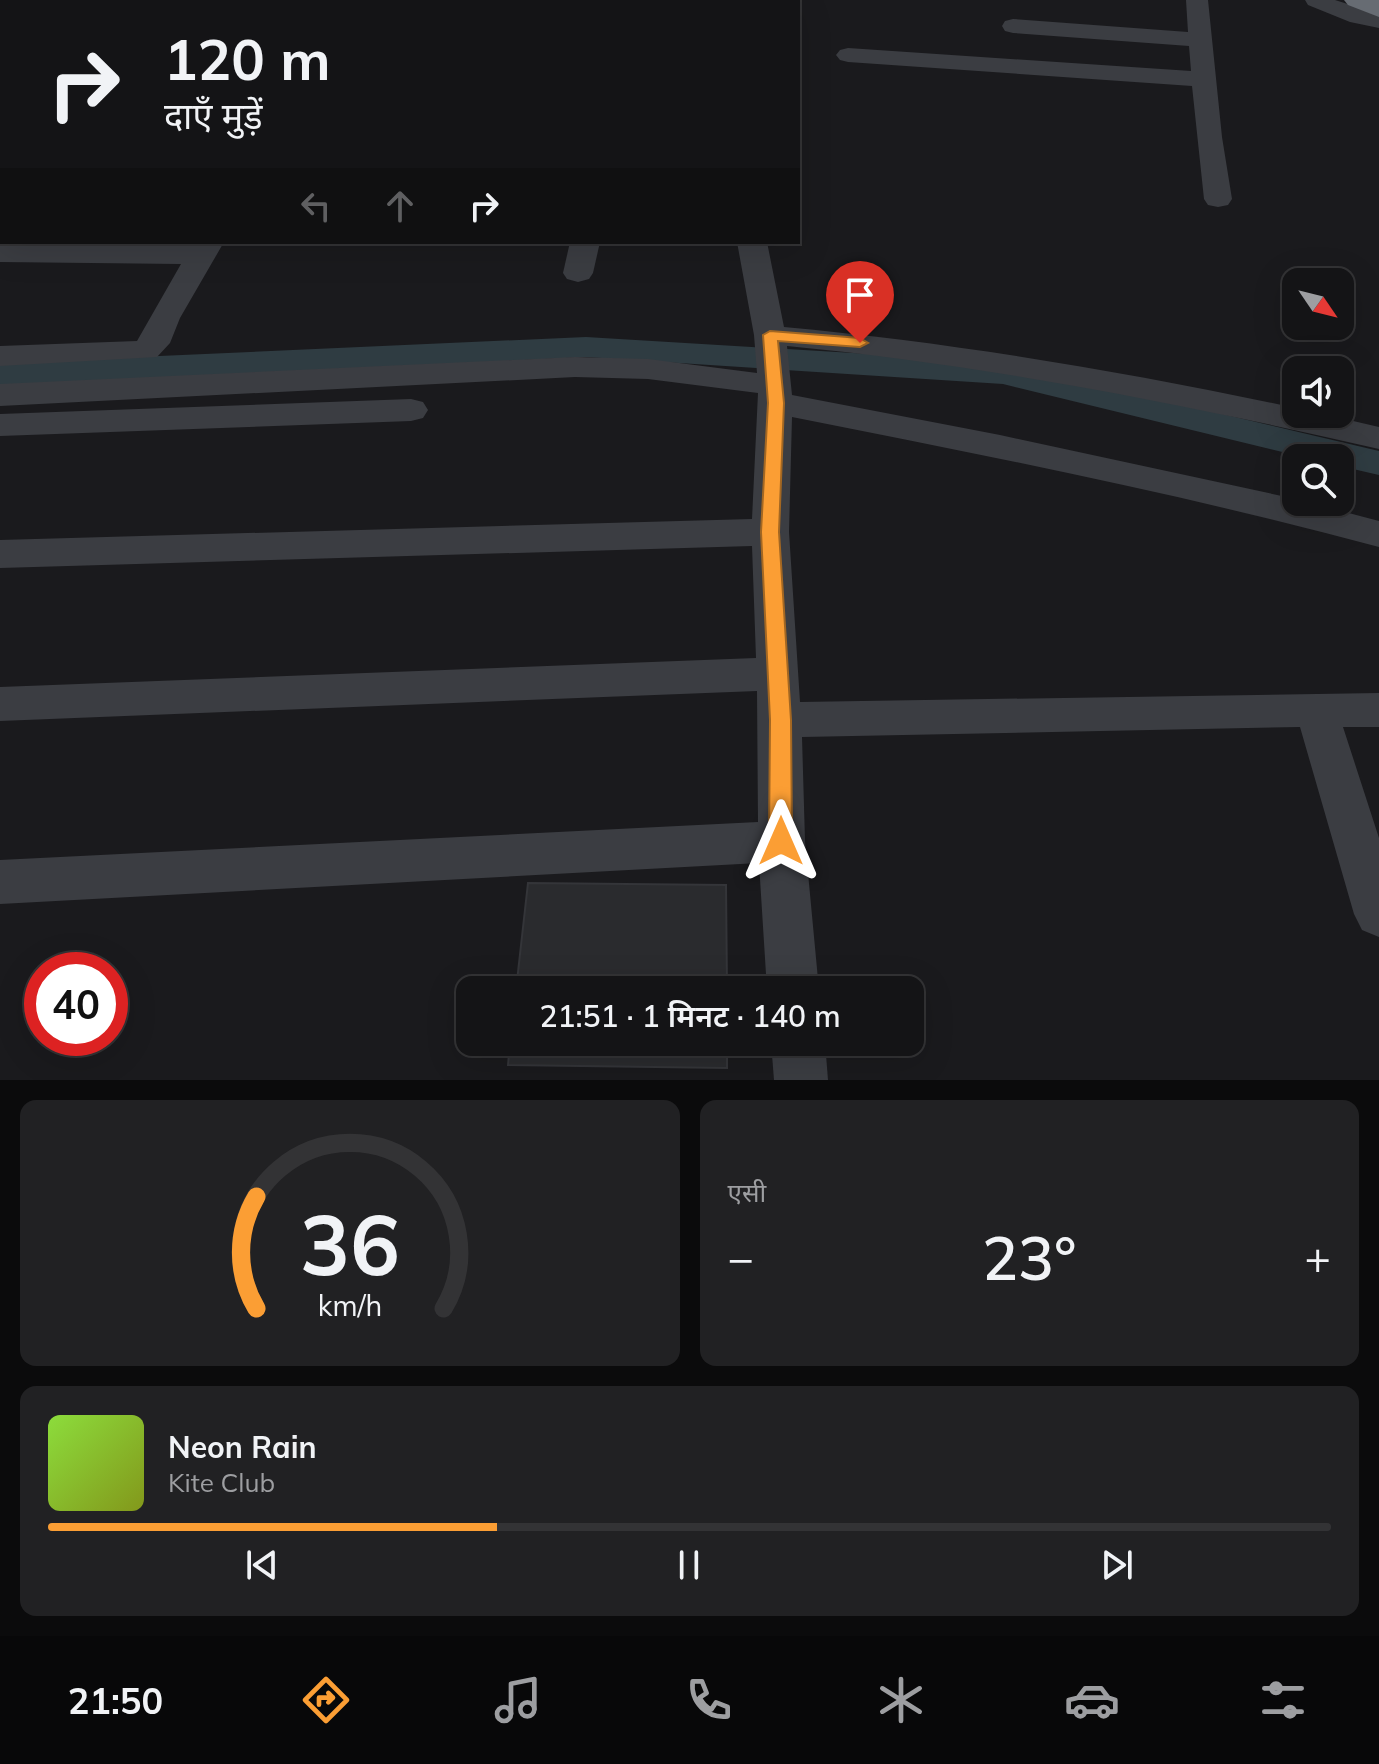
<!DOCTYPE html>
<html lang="hi">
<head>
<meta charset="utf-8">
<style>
  :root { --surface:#141416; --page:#212123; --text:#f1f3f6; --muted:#9d9ea1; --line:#333335; --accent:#fb9e34 }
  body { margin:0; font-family:Mulish,"Noto Sans Devanagari",sans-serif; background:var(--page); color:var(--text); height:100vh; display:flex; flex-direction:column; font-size:30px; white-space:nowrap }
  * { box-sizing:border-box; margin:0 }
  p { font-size:26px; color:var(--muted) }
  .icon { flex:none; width:44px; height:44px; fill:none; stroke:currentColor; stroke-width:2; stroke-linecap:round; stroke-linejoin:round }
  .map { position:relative; height:1080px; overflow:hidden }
  .sheet { display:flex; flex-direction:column; gap:20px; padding:20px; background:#0b0b0c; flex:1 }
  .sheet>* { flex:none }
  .banner { position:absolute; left:0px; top:0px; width:800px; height:244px; box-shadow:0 8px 32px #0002,0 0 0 2px var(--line); background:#141416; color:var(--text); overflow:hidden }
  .needle { width:52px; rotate:125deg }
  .buttons { position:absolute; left:1282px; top:268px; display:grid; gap:16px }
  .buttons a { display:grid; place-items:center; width:72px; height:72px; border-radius:16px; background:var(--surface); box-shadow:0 8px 32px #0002,0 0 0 2px var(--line); font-size:40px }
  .speed { position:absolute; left:24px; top:952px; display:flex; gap:16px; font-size:40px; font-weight:700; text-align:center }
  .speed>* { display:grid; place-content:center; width:104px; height:104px; border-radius:50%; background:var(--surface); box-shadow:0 8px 32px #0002,0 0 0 2px var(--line); line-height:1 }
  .speed .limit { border:12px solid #d22; background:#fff; color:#111 }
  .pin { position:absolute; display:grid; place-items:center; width:68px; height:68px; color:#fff; margin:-82px -34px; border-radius:50% 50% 50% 0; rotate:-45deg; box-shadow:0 0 8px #0007 }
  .pin .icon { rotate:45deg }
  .me { position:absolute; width:88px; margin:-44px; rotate:0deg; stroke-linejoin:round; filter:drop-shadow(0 0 6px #0008) }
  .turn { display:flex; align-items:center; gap:28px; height:168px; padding:0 32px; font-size:36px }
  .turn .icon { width:104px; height:104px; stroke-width:2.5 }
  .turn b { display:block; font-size:56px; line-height:68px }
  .lanes { display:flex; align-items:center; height:76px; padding:0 32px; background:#0003; justify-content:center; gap:40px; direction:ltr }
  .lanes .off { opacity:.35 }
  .big { font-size:60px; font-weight:600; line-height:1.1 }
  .sheet .card { flex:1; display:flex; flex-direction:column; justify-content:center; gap:12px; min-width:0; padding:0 28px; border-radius:16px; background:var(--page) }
  .sheet .dial { align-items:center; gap:0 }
  .dial svg { height:208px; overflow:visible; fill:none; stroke:var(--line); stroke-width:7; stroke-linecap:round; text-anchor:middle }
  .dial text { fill:var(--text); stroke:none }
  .song { display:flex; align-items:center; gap:24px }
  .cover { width:96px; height:96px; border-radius:12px; background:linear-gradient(135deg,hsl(90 70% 55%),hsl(70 70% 35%)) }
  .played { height:8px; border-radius:4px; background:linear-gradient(90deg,var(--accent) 35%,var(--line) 35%) }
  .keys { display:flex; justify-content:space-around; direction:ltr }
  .heat { display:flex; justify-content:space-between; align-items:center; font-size:44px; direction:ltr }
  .sheet .tiles { flex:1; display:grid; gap:20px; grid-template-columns:1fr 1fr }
  .card:last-child { grid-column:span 2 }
  .trip { position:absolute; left:456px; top:976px; width:468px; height:80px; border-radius:16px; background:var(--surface); box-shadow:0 8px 32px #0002,0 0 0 2px var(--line); font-weight:600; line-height:80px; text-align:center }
  .dock { display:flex; height:128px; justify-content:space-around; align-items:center; background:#080809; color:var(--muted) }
  .dock .icon { width:56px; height:56px }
  .dock .on { color:var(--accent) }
  .dock b { font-size:36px; color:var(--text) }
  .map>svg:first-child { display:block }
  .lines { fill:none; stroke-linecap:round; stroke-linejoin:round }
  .canal { fill:#2f3c42; fill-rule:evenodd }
  .building { fill:#2a2b2e; stroke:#343539; stroke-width:2 }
  .minor { fill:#3b3d42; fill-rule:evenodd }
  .highway { fill:#676c73; fill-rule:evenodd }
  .route { fill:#fb9e34; stroke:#a36722; stroke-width:2 }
</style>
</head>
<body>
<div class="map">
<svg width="1379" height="1080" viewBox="0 0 1379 1080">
  <rect width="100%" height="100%" fill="#1a1a1d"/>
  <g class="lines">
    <polygon class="canal" points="586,337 1003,362 1379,451 1379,475 1340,466 1340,458 1307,458 1003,384 586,357 0,385 0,363"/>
  </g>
  <g class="building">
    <polygon points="528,883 726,885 727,990 516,990"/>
    <polygon points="510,1042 727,1042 727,1068 508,1065"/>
  </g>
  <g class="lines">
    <g class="minor">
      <polygon points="275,0 297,0 274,2"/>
      <polygon points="416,0 445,0 415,2"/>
      <polygon points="591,0 620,0 590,2"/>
      <polygon points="686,0 708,0 709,2 687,2"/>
      <polygon points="1186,0 1208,0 1222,137 1232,199 1228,205 1218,207 1208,205 1204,199 1192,86 848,62 840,60 836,55 840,50 848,48 1191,71 1189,46 1013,33 1005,31 1002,26 1005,21 1013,19 1188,32"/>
      <polygon points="1305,0 1335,0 1379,14 1379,28 1350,22 1308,5"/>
      <rect x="0" y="24" width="2" height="14"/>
      <rect x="0" y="74" width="2" height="14"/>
      <polygon points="194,242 224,242 180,318 170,343 157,357 0,366 0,346 137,341 181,264 0,262 0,244 192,246"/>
      <polygon points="570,242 600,242 593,273 589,279 578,282 567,279 563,273"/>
      <path d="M737 242H767L784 327C957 343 1127 372 1296 408V414H1323L1379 427V449C1183 404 987 365 787 346L792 395 1000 435 1296 499V502H1307L1379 521V547C1186 495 989 456 792 417L789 532 800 702 1379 693V727H1343L1379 838V937L1362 930 1354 914 1300 727 802 737 805 841 819 990H767L759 863 0 904V860L758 822 757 691 0 721V687L756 658 752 546 0 568V540L752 519 758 393 648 379 575 377 0 406V384L575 357 648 359 757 373 754 335Z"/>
      <polygon points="411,399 423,402 428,410 423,418 411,421 0,436 0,414"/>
      <polygon points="771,1042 825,1042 828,1080 774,1080"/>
    </g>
    <g class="highway">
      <polygon points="455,0 487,0 453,2"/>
      <polygon points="513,0 545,0 511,2"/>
      <polygon points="1344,0 1379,0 1379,17 1348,5"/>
      <rect x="0" y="39" width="2" height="17"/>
    </g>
  </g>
  <polygon class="route" points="770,331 860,338 868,343 860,347 778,341 784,403 779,532 791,720 792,841 789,848 781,851 773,848 769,841 770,720 761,532 768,403 763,335"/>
</svg>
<div class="buttons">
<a><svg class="needle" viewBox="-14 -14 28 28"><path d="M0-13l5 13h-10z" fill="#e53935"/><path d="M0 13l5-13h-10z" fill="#9d9ea1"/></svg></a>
<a><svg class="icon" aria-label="sound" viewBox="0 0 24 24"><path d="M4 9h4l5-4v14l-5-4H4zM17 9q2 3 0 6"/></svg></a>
<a><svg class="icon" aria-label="search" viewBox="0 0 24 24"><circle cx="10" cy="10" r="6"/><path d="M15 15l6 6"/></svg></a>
</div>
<div class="speed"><div class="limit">40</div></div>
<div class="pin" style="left:860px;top:343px;background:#d93025"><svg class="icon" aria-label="arrive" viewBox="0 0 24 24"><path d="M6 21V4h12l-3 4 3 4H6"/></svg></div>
<svg class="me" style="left:781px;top:841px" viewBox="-20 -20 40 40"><path d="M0-17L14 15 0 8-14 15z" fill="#fb9e34" stroke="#fff" stroke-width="4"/></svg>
<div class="trip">21:51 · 1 मिनट · 140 m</div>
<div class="banner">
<div class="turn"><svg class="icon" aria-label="right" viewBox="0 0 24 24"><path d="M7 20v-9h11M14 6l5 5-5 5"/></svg><div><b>120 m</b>दाएँ मुड़ें</div></div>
<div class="lanes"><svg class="icon off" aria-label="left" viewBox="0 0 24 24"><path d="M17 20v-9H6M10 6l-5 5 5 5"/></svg><svg class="icon off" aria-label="ahead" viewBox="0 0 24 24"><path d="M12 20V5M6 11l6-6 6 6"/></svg><svg class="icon" aria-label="right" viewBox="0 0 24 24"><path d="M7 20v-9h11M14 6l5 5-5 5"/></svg></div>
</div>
</div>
<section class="sheet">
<div class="tiles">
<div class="card dial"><svg viewBox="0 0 100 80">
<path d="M14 69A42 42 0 1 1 86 69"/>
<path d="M14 69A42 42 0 0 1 14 26" stroke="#fb9e34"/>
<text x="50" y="56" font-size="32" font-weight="700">36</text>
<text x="50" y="72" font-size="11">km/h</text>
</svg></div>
<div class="card"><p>एसी</p>
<div class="heat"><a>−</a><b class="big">23°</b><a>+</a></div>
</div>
<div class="card">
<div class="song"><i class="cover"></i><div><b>Neon Rain</b><p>Kite Club</p></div></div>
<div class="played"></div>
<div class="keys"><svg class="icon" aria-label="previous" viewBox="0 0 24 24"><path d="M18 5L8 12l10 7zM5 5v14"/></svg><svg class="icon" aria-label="pause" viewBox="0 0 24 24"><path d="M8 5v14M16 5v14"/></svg><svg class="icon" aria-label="next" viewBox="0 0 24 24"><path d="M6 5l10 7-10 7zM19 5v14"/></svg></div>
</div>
</div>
</section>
<nav class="dock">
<b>21:50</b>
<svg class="icon on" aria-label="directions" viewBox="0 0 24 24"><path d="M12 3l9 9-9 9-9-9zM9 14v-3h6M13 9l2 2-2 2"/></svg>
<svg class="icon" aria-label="music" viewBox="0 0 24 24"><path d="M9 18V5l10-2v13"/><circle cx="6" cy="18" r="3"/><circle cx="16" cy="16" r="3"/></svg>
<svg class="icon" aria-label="phone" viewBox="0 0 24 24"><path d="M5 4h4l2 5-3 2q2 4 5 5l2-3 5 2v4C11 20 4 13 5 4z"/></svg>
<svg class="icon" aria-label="climate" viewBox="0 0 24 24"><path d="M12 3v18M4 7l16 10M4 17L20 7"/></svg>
<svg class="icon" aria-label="car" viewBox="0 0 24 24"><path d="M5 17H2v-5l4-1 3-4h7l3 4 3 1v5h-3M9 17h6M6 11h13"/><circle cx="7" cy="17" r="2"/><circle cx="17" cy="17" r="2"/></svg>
<svg class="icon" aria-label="filters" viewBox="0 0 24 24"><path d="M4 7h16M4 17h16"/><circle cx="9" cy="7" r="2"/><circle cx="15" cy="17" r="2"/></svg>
</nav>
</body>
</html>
